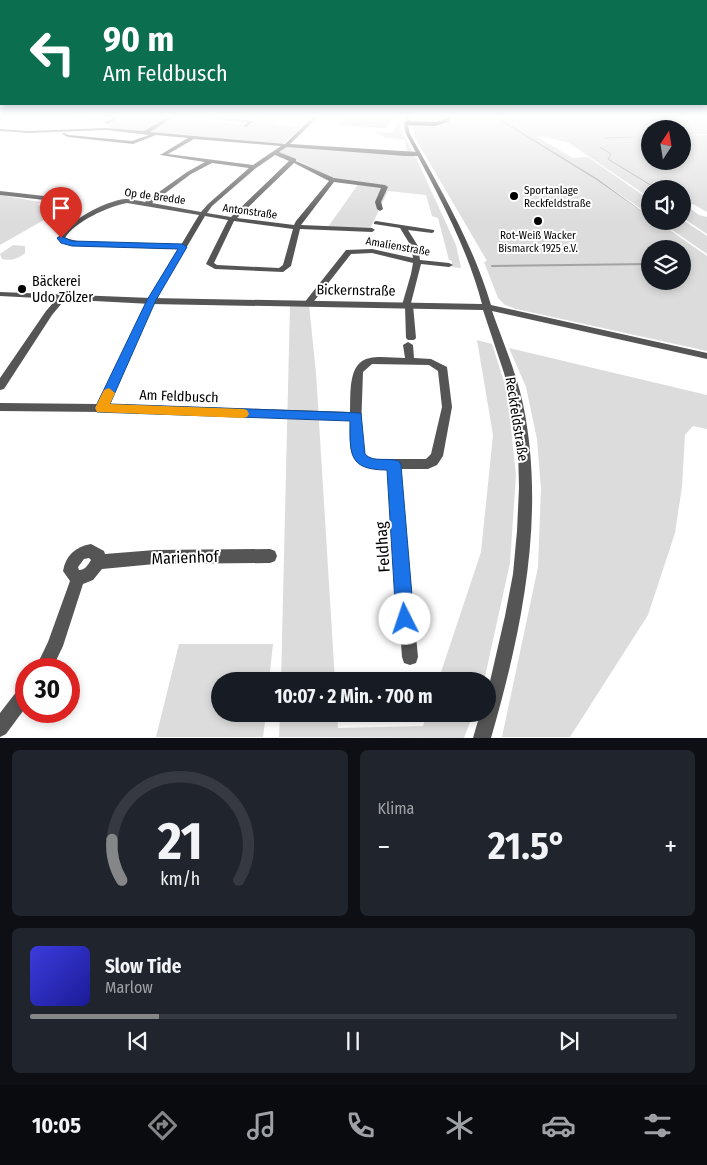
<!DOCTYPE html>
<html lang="de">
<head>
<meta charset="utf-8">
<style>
  :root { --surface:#171b24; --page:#20242c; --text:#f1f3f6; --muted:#9ea1a6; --line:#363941; --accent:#858687 }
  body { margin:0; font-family:"Fira Sans Condensed",sans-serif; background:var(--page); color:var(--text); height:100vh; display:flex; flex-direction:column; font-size:19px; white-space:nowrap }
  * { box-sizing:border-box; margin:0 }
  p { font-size:16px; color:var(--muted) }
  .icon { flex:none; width:28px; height:28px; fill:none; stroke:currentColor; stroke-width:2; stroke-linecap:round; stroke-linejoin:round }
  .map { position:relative; height:738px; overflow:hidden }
  .sheet { display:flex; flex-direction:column; gap:12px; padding:12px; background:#0d0f14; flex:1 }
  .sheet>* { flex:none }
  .guide { position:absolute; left:0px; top:0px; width:708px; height:105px; box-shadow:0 2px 8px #0003; background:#0b6e4f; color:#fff; overflow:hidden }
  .needle { width:32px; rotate:12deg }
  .fabs { position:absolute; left:641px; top:120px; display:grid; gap:10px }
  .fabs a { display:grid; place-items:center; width:50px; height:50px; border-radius:50%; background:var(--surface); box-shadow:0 2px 8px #0003; font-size:25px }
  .speed { position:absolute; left:15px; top:658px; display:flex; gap:10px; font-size:25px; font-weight:700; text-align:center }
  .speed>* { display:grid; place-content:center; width:65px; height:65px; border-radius:50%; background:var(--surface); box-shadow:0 2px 8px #0003; line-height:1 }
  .speed .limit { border:8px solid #d22; background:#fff; color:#111 }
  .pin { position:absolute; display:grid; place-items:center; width:42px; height:42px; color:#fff; margin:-51px -21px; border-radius:50% 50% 50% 0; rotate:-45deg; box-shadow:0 0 5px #0007 }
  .pin .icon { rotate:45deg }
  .me { position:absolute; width:55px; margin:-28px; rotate:356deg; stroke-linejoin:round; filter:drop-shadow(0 0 4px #0008) }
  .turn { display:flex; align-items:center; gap:18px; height:105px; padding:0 20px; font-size:22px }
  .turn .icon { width:65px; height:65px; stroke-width:2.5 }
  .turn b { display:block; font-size:35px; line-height:42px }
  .big { font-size:38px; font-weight:700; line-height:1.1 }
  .sheet .tile { flex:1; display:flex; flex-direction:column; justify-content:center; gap:8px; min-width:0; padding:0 18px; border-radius:8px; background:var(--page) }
  .sheet .dial { align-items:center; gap:0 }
  .dial svg { height:130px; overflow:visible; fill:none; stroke:var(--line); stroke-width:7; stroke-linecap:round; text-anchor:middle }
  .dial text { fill:var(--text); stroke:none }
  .song { display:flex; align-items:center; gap:15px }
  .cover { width:60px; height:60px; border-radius:8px; background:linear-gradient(135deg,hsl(240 70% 55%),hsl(240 70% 35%)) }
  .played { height:5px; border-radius:2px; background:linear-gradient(90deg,var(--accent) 20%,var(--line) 20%) }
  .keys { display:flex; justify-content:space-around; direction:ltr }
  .heat { display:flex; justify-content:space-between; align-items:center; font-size:28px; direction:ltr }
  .sheet .tiles { flex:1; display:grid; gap:12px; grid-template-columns:1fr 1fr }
  .tile:last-child { grid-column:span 2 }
  .trip { position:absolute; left:211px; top:672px; width:285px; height:50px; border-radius:25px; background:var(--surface); box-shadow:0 2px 8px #0003; font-weight:700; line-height:50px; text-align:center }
  .dock { display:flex; height:80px; justify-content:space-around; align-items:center; background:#090b0e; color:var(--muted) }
  .dock .icon { width:35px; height:35px }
  .dock .active { color:var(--accent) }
  .dock b { font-size:22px; color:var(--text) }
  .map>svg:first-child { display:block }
  .green { fill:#dcdcdc; fill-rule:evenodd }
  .water { fill:#a3a3a3 }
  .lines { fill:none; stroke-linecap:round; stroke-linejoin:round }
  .stream-far1 { stroke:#a3a3a3; stroke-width:1 }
  .stream { stroke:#a3a3a3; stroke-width:2 }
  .building { fill:#c4c4c4 }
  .motorway-casing { stroke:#dbdbdb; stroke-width:3 }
  .minor { fill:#555; fill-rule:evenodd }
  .tertiary { fill:#555; fill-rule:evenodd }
  .motorway { fill:#000; fill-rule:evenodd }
  .route { fill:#1a73e8; stroke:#114b97 }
  .slow { fill:#f59e0b }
  .poi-dot { fill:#000; stroke:#fff; stroke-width:2 }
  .labels { text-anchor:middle; stroke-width:4; stroke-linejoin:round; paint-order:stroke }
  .far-poi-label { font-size:11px; fill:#000; stroke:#fff; text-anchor:start }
  .far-street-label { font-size:11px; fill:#000; stroke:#fff }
  .poi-label { font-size:14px; fill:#000; stroke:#fff; text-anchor:start }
  .street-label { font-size:14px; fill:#000; stroke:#fff }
  .near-street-label { font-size:16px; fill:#000; stroke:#fff }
</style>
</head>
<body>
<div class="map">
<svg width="707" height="738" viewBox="0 0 707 738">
  <rect width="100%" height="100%" fill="#fff"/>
  <g class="green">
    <polygon points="68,117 168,117 166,119 252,125 259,119 276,121 273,124 302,127 283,144 109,128 111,122"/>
    <polygon points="399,117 404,117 400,128 418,162 456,245 461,268 452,267 452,261 449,260 438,218 432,216 426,195 388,191 370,229 328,227 359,183 336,180 280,152 289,146 394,155 396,152 407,153 405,140 385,138 375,132 393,133"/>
    <path d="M414 117H494L595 179 650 217V221H657L707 256V351L516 309 505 305 498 298 484 262 487 261 414 136ZM650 249H682V281H650Z"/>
    <polygon points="497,117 707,117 707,134 683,135 682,129 650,129 650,161 682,161 683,136 707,135 707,212 693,204 685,205 699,215 707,217 707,234 683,218 682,189 650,189 650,198 569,143 543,136 537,137 573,158 588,157 650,200 650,215 598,179"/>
    <polygon points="0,195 40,202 37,205 55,207 60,203 70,205 0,245"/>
    <polygon points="683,220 707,236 707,254 659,221"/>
    <path d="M13 245 25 246V253C18 259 11 261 2 259L0 254Z"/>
    <polygon points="290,305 309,305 316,373 335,681 281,681"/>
    <polygon points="477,340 492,344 507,391 516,475 510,563 484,681 438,681 481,552 493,435"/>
    <polygon points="509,348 707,395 707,429 693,426 685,435 682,487 675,533 648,615 570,737 502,737 538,567 541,489 537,439 526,387"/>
    <polygon points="179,644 273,644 269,681 220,681 220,714 266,714 263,737 156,737"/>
    <polygon points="280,714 337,714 338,728 423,726 427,714 473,714 464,738 279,737"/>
  </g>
  <polygon class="water" points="494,117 497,117 598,179 650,217 595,179"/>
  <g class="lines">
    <g class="stream-far1">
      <polyline points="605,138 633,137"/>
      <polyline points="600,147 611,154 608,159 657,189"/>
    </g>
    <g class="stream">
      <polyline points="682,264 685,264"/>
      <polyline points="492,266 650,264"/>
    </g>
  </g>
  <polygon class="building" points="346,117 392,117 386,128 340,125"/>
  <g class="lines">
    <defs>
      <polygon id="motorway" points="445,117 451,117 448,122 435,126 407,125 404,123 407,121 435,122 443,120"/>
    </defs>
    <use href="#motorway" class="motorway-casing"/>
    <g class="minor">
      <polygon points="0,117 6,117 0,120"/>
      <polygon points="114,117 120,117 108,124 104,123"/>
      <path d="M168 117H173L150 132 285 144 313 117H318L290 144 418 152 421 154 418 156H405L287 147 279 152 296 159V161L334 178 385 185 388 187 381 202 383 209 380 211 377 209 375 202 381 188 334 182 301 225 372 228 375 230 372 232 300 229 291 266 283 272 215 269 206 264 228 220 205 216 155 301 109 404 350 412C351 395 347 362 370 358 380 356 394 358 405 358L403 345 408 342 413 345 414 358 431 359 447 367 452 407 443 456 437 465 428 469H400L418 657 416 663 410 665 404 663 402 657 388 469C349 469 349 455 350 420L102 412 0 411V403L98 404 147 301 178 249 81 246 65 243 57 239C68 221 105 201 125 199 132 199 139 201 145 202L187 172 205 162 160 155 188 138 156 135 133 144 68 137 62 134 64 133 69 135 132 141 149 135 106 130 28 133 0 131V129L28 131 106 128 144 131ZM194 139 281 146 253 165 168 154ZM275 155 289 161 231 217 207 213 212 206 256 168ZM212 163 249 168 208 204 201 212 152 203 191 174ZM294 163 329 181 296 221 294 225 237 218ZM127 203 199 215 181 245 98 243 81 242 65 238C74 222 109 206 127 203ZM234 221 293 229 283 265 279 268 217 265 214 263ZM372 364 429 365 438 371 442 407 431 454 426 459H372L365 455 361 429 363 372Z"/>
      <polygon points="192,117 217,117 254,121 246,127 244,126 248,122"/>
      <polygon points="0,191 62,198 65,200 62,202 0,195"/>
      <polygon points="376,221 434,230 434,232 432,233 408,230 418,246 420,260 449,263 453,265 449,267 421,264 411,303 413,305 416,338 414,340 408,340 406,338 405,307 402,305 411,274 413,263 372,253 351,254 311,305 308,306 304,303 346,250 372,249 413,258 411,246 400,228 374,224 374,222"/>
      <polygon points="63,294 67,297 52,315 4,389 0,390 0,378 46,311 60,295"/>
      <path d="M91 544 104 551 105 554 155 550 270 549 275 551 277 556 275 561 270 563 155 564 102 569 93 580 83 584 63 646 52 669H35L48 642 70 581 63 571C66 555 75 547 91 544ZM89 558 91 560C88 565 85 570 79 570L78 567 84 559Z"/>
      <polygon points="26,684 26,707 6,734 0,737 0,713 20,687"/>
    </g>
    <path class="tertiary" d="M406 117H410L408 126 410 134C441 190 473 244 491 305L707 353V359L492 311C503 342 516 372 523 404 546 515 522 631 491 738H473L480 714H488V690L505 616 513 574 517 531 519 488 518 446 513 406 504 373 483 310 151 304 0 296V292L151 298 482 304C466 243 435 189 406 134L404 126Z"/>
    <use href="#motorway" class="motorway"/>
  </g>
  <linearGradient id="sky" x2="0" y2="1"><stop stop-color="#8cadcc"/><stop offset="0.53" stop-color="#fff"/><stop offset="1" stop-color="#fff" stop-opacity="0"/></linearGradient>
  <rect width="707" height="221" fill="url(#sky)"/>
  <path class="route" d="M61 236 72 241 183 244 187 247 156 300 110 404 361 413 365 454C373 463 387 457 399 461L401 465 414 619 412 625 405 628 399 625 396 619 387 470C348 470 350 454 350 421L97 412 95 408 147 300 178 249 72 246 61 243 57 238Z"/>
  <polygon class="slow" points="109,388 115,393 110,404 243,409 247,410 249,414 247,417 243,418 97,412 95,408 104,390"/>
  <g class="poi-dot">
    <circle cx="514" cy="196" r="5"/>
    <circle cx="538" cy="221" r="5"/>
    <circle cx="22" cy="289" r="5"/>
  </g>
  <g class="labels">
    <g class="far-poi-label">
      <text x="524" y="194">Sportanlage<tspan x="524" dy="13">Reckfeldstraße</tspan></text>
      <text x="538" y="239" text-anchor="middle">Rot-Weiß Wacker<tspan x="538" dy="13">Bismarck 1925 e.V.</tspan></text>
    </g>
    <g class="far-street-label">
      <text transform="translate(155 196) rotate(8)" y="4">Op de Bredde</text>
      <text transform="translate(250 211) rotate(8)" y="4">Antonstraße</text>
      <text transform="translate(398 246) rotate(10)" y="4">Amalienstraße</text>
    </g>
    <g class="poi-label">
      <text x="32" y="286">Bäckerei<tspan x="32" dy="16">Udo Zölzer</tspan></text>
    </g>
    <g class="street-label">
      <text transform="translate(356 290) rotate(1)" y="5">Bickernstraße</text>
      <text transform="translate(179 396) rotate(2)" y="5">Am Feldbusch</text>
      <text transform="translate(517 419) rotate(81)" y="5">Reckfeldstraße</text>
    </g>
    <g class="near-street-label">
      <text transform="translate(382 547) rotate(-94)" y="6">Feldhag</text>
      <text transform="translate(185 557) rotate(-2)" y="6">Marienhof</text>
    </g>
  </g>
</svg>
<div class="fabs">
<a><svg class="needle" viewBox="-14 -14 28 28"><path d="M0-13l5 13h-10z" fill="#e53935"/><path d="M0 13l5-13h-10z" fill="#9ea1a6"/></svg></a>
<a><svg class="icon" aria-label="sound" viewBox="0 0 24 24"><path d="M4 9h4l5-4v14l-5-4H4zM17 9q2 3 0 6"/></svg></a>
<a><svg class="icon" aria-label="layers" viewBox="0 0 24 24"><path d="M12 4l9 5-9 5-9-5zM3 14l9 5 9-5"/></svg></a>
</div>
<div class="speed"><div class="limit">30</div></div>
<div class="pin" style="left:61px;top:238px;background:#d93025"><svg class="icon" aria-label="arrive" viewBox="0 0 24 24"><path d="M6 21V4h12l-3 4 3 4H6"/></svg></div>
<svg class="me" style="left:405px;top:619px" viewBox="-20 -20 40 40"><circle r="19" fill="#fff"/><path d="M0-13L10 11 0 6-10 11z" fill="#1a73e8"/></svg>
<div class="trip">10:07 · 2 Min. · 700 m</div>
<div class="guide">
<div class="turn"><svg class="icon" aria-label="left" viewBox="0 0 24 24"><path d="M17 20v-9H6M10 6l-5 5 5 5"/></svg><div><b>90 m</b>Am Feldbusch</div></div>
</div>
</div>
<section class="sheet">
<div class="tiles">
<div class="tile dial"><svg viewBox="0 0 100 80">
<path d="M14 69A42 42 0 1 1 86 69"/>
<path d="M14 69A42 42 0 0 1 8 44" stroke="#858687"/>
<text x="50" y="56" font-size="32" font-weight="700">21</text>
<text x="50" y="72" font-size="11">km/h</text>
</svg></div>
<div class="tile"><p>Klima</p>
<div class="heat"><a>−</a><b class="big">21.5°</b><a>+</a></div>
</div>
<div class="tile">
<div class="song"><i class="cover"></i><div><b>Slow Tide</b><p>Marlow</p></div></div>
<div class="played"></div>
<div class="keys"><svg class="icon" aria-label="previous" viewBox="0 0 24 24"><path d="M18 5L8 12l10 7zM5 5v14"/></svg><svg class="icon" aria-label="pause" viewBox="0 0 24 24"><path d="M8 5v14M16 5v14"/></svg><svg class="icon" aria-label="next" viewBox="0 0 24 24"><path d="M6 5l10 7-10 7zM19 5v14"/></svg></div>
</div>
</div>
</section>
<nav class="dock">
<b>10:05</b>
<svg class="icon active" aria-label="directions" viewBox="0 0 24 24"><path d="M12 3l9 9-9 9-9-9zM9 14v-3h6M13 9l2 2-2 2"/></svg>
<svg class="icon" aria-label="music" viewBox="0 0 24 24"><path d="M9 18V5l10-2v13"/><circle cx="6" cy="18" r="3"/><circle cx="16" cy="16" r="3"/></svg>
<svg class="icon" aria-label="phone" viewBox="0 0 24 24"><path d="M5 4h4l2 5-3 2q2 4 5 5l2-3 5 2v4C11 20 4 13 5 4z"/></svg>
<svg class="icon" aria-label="climate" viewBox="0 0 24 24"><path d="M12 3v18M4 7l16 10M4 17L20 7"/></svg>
<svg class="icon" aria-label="car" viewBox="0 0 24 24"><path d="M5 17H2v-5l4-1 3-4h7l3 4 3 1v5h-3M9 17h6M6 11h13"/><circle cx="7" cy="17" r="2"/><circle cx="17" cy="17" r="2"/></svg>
<svg class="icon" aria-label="filters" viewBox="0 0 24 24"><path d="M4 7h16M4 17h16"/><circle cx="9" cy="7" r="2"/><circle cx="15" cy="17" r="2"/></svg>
</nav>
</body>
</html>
